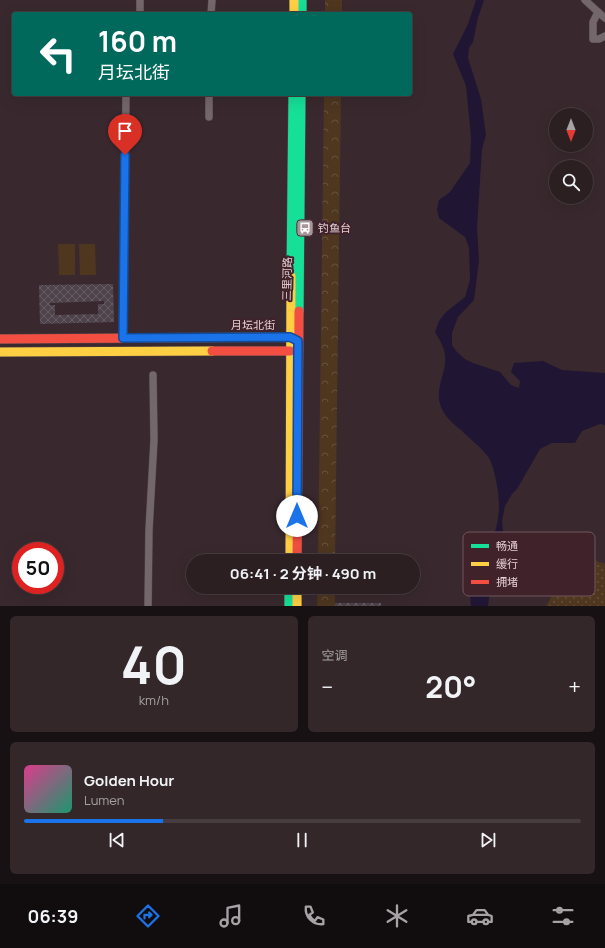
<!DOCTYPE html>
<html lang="zh">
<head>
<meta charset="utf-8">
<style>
  :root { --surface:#2b1f22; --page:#33272a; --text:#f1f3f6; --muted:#a6a2a5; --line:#473d40; --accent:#1a73e8 }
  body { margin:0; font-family:Manrope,"Noto Sans SC",sans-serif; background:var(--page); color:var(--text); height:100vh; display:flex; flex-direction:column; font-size:15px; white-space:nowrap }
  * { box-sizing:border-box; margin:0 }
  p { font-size:13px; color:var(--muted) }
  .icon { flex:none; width:22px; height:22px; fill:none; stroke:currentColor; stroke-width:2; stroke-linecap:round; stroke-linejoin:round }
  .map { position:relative; height:606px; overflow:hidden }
  .panel { display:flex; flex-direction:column; gap:10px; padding:10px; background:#181113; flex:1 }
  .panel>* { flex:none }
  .hud { position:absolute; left:12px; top:12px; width:400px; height:84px; border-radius:4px; box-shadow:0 4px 16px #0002,0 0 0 1px var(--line); background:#00695c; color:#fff; overflow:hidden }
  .needle { width:26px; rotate:180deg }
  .fabs { position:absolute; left:549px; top:108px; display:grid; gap:8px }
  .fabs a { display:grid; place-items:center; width:44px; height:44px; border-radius:50%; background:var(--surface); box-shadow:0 4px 16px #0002,0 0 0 1px var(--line); font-size:20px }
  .speed { position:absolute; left:12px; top:542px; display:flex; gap:8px; font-size:20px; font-weight:700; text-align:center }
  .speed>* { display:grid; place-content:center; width:52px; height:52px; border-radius:50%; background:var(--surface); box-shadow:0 4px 16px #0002,0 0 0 1px var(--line); line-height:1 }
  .speed .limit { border:6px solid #d22; background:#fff; color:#111 }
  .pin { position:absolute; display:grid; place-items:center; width:34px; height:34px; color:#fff; margin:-41px -17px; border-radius:50% 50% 50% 0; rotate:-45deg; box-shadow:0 0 4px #0007 }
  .pin .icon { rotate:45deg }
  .me { position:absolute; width:44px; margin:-22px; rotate:0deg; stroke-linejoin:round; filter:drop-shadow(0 0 3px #0008) }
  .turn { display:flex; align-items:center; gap:14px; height:84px; padding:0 20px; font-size:18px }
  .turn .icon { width:52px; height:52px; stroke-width:2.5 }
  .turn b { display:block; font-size:28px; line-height:34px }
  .big { font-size:30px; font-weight:700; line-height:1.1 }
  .panel .tile { flex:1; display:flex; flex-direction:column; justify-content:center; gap:6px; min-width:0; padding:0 14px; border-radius:6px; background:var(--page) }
  .panel .dial { align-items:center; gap:0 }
  .dial b { font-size:52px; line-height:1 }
  .song { display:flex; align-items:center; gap:12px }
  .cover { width:48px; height:48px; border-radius:6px; background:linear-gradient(135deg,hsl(330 70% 55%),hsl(160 70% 35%)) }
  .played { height:4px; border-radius:2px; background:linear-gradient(90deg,var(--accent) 25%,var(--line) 25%) }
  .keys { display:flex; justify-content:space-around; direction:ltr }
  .heat { display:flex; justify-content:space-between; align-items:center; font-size:22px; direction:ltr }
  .panel .tiles { flex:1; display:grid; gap:10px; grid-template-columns:1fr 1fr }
  .tile:last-child { grid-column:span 2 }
  .trip { position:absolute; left:186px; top:554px; width:234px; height:40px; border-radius:20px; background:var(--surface); box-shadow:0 4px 16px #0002,0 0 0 1px var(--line); font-weight:700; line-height:40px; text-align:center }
  .tabs { display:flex; height:64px; justify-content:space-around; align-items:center; background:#110c0e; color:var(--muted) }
  .tabs .icon { width:28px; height:28px }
  .tabs .on { color:var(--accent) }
  .tabs b { font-size:18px; color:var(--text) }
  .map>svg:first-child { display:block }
  .grass { fill:url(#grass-dots) }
  .forest { fill:url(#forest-crowns) }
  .pitch { fill:#4e361f }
  .water { fill:#201634 }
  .building { fill:url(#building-cross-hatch); fill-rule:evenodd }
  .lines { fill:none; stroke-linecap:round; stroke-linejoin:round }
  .street-casing { stroke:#56484c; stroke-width:8 }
  .fast-casing { stroke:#56484c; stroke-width:10 }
  .slow-casing { stroke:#56484c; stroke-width:10 }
  .jam-casing { stroke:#56484c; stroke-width:10 }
  .street { stroke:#74676b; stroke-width:7 }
  .fast { stroke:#16e098; stroke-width:9 }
  .slow { stroke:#ffcf43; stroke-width:9 }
  .jam { stroke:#f24e42; stroke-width:9 }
  .route-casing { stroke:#114b97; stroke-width:10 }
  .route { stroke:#1a73e8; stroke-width:7 }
  .labels { text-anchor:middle; stroke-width:4; stroke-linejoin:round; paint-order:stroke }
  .poi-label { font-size:11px; fill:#e3cfd4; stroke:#40222b; text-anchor:start }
  .street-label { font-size:11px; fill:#e3cfd4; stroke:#40222b }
  .key { fill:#40222b; stroke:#71565e; stroke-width:1 }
  .key-label { font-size:11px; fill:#e3cfd4 }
</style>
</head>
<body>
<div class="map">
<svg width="605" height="606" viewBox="0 0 605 606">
  <defs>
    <pattern id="grass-dots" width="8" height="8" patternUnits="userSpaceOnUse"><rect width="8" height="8" fill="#4e361f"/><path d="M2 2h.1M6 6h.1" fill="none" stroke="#67523f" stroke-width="1.8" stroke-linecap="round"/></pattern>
    <pattern id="forest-crowns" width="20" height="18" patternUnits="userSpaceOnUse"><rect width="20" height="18" fill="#4e361f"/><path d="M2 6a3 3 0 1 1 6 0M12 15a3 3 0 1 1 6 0" fill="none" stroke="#67523f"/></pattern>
    <pattern id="building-cross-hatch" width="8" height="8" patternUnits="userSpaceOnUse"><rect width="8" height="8" fill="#4e434a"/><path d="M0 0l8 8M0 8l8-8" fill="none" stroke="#675d63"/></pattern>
  </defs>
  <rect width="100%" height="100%" fill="#39292e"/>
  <path class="grass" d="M551 541 568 542 579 541C586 555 590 559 605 564V606H546C553 596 556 588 555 576L544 565 546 552Z"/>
  <g class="forest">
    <rect x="325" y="0" width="17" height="14"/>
    <polygon points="324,94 341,94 335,561 318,561"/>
    <polygon points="318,587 335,587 335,606 317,606"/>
  </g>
  <g class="pitch">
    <polygon points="58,244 75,244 75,275 59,275"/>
    <polygon points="79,244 95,244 96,275 80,275"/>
  </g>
  <path class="water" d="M476 0H484L478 18 473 42 469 48 468 58 481 99 486 135 482 149 477 228 479 261 474 300 458 317 452 333V345L457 352 465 359 473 363 500 372 511 385 519 388 520 381 511 372 514 363 543 361 562 370 605 373V425L600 424 582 431 575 443H552L540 449 517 489 512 494 505 506 502 521 504 541 491 581 488 606H471C467 578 481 565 492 541 496 531 499 517 499 506 499 493 495 469 489 458 482 448 470 439 461 430 453 424 443 415 440 404 435 388 447 371 445 357 445 348 439 339 435 332L439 321 446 312 465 297 470 280 469 248 465 237 439 218 437 209 439 200 450 192 470 163 471 137 466 86 453 54 468 24Z"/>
  <g class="building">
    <path d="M113 284 114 322 40 324 39 285ZM104 301V304H98V314L55 315V305H50V303Z"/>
    <rect x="335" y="603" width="46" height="3"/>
  </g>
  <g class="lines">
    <defs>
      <g id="street">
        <polyline points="585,0 598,12"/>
        <polyline points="140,14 140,0"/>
        <polyline points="211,14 212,0"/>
        <polyline points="605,18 598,12 593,22 593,39 599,39 605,36"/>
        <polyline points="209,117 209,94"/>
        <polyline points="123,338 126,94"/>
        <polyline points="148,606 149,530 154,440 153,375"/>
      </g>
      <g id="fast">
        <polyline points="302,0 302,14"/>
        <polyline points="291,276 293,94"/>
        <polyline points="299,311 301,94"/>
        <polyline points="289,587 289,606"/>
      </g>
      <g id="slow">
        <polyline points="294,0 294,14"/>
        <polyline points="0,352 212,351"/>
        <polyline points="290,561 291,276"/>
        <polyline points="297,587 297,606"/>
      </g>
      <g id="jam">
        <polyline points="0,339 290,337 296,340"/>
        <polyline points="212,351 290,351"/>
        <polyline points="297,561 299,311"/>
      </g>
    </defs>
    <use href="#street" class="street-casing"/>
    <use href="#fast" class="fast-casing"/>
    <use href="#slow" class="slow-casing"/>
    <use href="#jam" class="jam-casing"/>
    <use href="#street" class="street"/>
    <use href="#fast" class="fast"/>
    <use href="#slow" class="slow"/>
    <use href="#jam" class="jam"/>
  </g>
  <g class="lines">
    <defs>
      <polyline id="route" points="125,155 123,338 290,337 298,341 297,516"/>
    </defs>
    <use href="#route" class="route-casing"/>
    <use href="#route" class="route"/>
  </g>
  <defs>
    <symbol id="bus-square" viewBox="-11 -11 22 22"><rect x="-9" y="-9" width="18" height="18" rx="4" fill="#a8959a" stroke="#40222b"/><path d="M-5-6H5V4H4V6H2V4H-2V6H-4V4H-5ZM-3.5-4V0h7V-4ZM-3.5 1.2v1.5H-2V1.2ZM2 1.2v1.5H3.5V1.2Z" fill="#fff"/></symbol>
  </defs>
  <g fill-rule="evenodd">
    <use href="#bus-square" x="295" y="218" width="20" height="20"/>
  </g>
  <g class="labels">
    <g class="poi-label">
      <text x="318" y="232">钓鱼台</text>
    </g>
    <g class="street-label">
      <text transform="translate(287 279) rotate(-89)" y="4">三里河路</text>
      <text x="253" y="329">月坛北街</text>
    </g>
  </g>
  <rect x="463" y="532" width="132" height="64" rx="6" class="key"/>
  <rect x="471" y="544" width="18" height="4" fill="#16e098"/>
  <rect x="471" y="562" width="18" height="4" fill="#ffcf43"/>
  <rect x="471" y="580" width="18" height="4" fill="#f24e42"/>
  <g class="key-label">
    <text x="496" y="550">畅通</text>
    <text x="496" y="568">缓行</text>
    <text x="496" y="586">拥堵</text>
  </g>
</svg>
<div class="fabs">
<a><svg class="needle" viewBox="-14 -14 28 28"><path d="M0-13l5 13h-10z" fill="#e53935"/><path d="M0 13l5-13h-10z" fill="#a6a2a5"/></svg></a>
<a><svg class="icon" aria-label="search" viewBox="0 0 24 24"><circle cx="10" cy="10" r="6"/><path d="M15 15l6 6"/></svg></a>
</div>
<div class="speed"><div class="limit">50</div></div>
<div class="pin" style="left:125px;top:155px;background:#d93025"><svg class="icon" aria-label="arrive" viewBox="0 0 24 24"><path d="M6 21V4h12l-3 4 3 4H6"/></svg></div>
<svg class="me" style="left:297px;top:516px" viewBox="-20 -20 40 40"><circle r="19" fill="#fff"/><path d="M0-13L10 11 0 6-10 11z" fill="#1a73e8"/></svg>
<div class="trip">06:41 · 2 分钟 · 490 m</div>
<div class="hud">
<div class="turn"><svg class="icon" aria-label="left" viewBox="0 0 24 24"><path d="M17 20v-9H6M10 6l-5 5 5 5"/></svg><div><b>160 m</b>月坛北街</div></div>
</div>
</div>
<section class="panel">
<div class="tiles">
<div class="tile dial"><b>40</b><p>km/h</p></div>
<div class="tile"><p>空调</p>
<div class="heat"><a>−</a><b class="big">20°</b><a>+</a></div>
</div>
<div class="tile">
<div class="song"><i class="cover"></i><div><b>Golden Hour</b><p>Lumen</p></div></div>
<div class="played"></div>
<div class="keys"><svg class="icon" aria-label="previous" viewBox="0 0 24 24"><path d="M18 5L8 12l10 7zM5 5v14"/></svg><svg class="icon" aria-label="pause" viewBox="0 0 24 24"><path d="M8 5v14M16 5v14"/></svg><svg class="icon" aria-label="next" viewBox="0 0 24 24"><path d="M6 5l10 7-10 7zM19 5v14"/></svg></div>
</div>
</div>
</section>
<nav class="tabs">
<b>06:39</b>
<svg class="icon on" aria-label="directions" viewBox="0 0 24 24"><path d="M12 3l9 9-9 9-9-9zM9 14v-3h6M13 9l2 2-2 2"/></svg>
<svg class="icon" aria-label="music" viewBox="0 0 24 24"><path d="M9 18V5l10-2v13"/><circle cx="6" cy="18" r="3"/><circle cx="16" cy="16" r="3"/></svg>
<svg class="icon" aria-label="phone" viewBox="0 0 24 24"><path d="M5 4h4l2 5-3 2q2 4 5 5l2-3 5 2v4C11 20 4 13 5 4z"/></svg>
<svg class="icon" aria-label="climate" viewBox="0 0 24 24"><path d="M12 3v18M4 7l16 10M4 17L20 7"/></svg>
<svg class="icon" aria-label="car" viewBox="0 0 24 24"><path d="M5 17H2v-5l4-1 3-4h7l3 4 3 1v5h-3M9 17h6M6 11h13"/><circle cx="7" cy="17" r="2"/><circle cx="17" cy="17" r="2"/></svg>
<svg class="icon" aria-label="filters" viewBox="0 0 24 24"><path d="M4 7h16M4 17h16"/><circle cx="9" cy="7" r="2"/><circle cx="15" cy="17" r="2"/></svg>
</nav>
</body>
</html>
